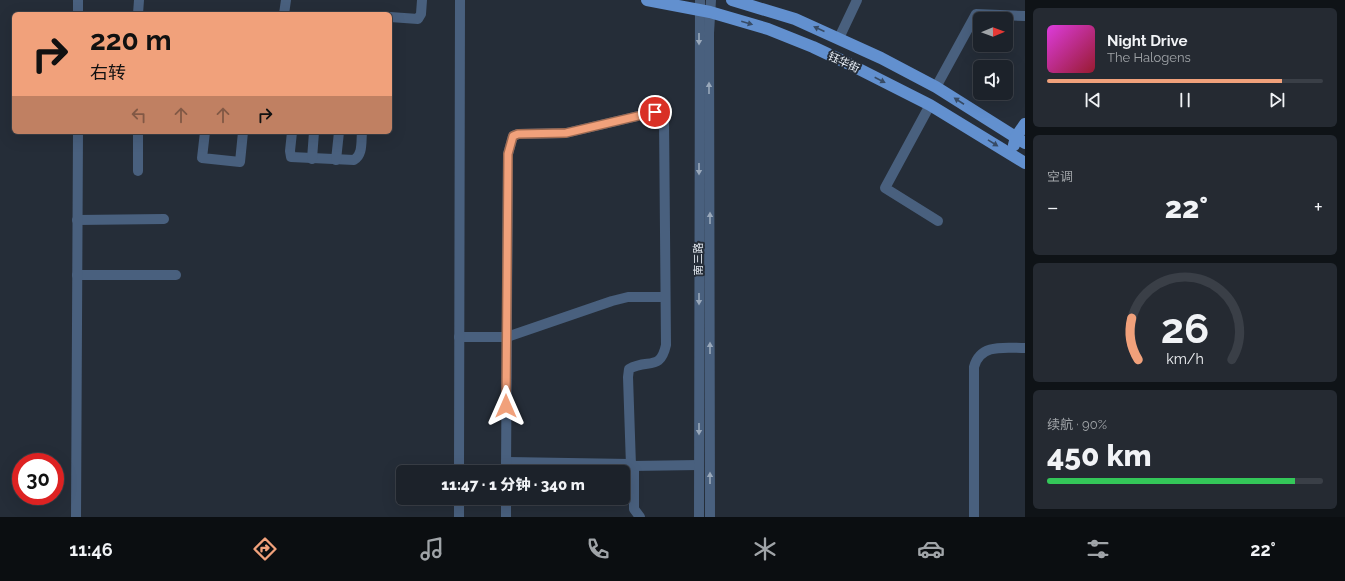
<!DOCTYPE html>
<html lang="zh">
<head>
<meta charset="utf-8">
<style>
  :root { --surface:#1c222a; --page:#252a32; --text:#f1f3f6; --muted:#a0a4a8; --line:#3a3f47; --accent:#f1a17b }
  body { margin:0; font-family:Raleway,"Noto Sans SC",sans-serif; background:var(--page); color:var(--text); height:100vh; display:flex; flex-direction:column; font-size:15px; white-space:nowrap }
  * { box-sizing:border-box; margin:0 }
  p { font-size:13px; color:var(--muted) }
  .icon { flex:none; width:22px; height:22px; fill:none; stroke:currentColor; stroke-width:2; stroke-linecap:round; stroke-linejoin:round }
  .map { position:relative; flex:1; overflow:hidden }
  .sheet { display:flex; flex-direction:column; gap:8px; padding:8px; background:#0f1317; width:320px }
  .sheet>* { flex:none }
  .guide { position:absolute; left:12px; top:12px; width:380px; height:122px; border-radius:6px; box-shadow:0 4px 16px #0002,0 0 0 1px var(--line); background:#f1a17b; color:#111; overflow:hidden }
  .needle { width:26px; rotate:89deg }
  .fabs { position:absolute; left:973px; top:12px; display:grid; gap:8px }
  .fabs a { display:grid; place-items:center; width:40px; height:40px; border-radius:6px; background:var(--surface); box-shadow:0 4px 16px #0002,0 0 0 1px var(--line); font-size:20px }
  .speed { position:absolute; left:12px; top:453px; display:flex; gap:8px; font-size:20px; font-weight:700; text-align:center }
  .speed>* { display:grid; place-content:center; width:52px; height:52px; border-radius:50%; background:var(--surface); box-shadow:0 4px 16px #0002,0 0 0 1px var(--line); line-height:1 }
  .speed .limit { border:6px solid #d22; background:#fff; color:#111 }
  .pin { position:absolute; display:grid; place-items:center; width:34px; height:34px; color:#fff; margin:-17px; border:2px solid #fff; border-radius:50%; box-shadow:0 1px 4px #0007 }
  .me { position:absolute; width:44px; margin:-22px; rotate:0deg; stroke-linejoin:round; filter:drop-shadow(0 0 3px #0008) }
  .turn { display:flex; align-items:center; gap:14px; height:84px; padding:0 12px; font-size:18px }
  .turn .icon { width:52px; height:52px; stroke-width:2.5 }
  .turn b { display:block; font-size:28px; line-height:34px }
  .lanes { display:flex; align-items:center; height:38px; padding:0 12px; background:#0003; justify-content:center; gap:20px; direction:ltr }
  .lanes .off { opacity:.35 }
  .big { font-size:30px; font-weight:800; line-height:1.1 }
  .sheet .widget { flex:1; display:flex; flex-direction:column; justify-content:center; gap:6px; min-width:0; padding:0 14px; border-radius:6px; background:var(--page) }
  .sheet .dial { align-items:center; gap:0 }
  .dial svg { height:104px; overflow:visible; fill:none; stroke:var(--line); stroke-width:7; stroke-linecap:round; text-anchor:middle }
  .dial text { fill:var(--text); stroke:none }
  .song { display:flex; align-items:center; gap:12px }
  .cover { width:48px; height:48px; border-radius:6px; background:linear-gradient(135deg,hsl(300 70% 55%),hsl(350 70% 35%)) }
  .played { height:4px; border-radius:2px; background:linear-gradient(90deg,var(--accent) 85%,var(--line) 85%) }
  .keys { display:flex; justify-content:space-around; direction:ltr }
  .heat { display:flex; justify-content:space-between; align-items:center; font-size:22px; direction:ltr }
  .charge { height:6px; border-radius:3px; background:linear-gradient(90deg,#34c759 90%,var(--line) 0) }
  .trip { position:absolute; left:396px; top:465px; width:234px; height:40px; border-radius:6px; background:var(--surface); box-shadow:0 4px 16px #0002,0 0 0 1px var(--line); font-weight:800; line-height:40px; text-align:center }
  .tabs { display:flex; height:64px; justify-content:space-around; align-items:center; background:#0b0e11; color:var(--muted) }
  .tabs .icon { width:28px; height:28px }
  .tabs .active { color:var(--accent) }
  .tabs b { font-size:18px; color:var(--text) }
  main { display:flex; flex:1; min-height:0 }
  .map>svg:first-child { display:block }
  .lines { fill:none; stroke-linecap:round; stroke-linejoin:round }
  .minor { stroke:#49607e; stroke-width:10 }
  .major { stroke:#6290cf; stroke-width:12 }
  .oneway { fill:#374b65 }
  .oneway2 { fill:#99a8ba }
  .route-casing { stroke:#9d6950; stroke-width:10 }
  .route { stroke:#f1a17b; stroke-width:7 }
  .labels { text-anchor:middle; stroke-width:4; stroke-linejoin:round; paint-order:stroke }
  .street-label { font-size:11px; fill:#e9eff6; stroke:#252d38 }
</style>
</head>
<body>
<main>
<div class="map">
<svg width="1025" height="517" viewBox="0 0 1025 517">
  <rect width="100%" height="100%" fill="#252d38"/>
  <g class="lines">
    <g class="minor">
      <polyline points="78,14 78,0"/>
      <polyline points="138,14 139,0"/>
      <polyline points="284,14 286,0"/>
      <polyline points="390,17 418,19 421,14 422,0"/>
      <polyline points="839,38 857,0"/>
      <polyline points="936,87 976,14 1025,16"/>
      <polyline points="930,105 885,188 938,221"/>
      <polyline points="138,132 138,171"/>
      <polyline points="205,132 202,158 240,162 243,132"/>
      <path d="M292 132 290 151 291 157 354 160C363 155 361 142 362 132"/>
      <polyline points="312,159 314,132"/>
      <polyline points="336,160 339,132"/>
      <polyline points="77,220 164,219"/>
      <polyline points="77,275 176,275"/>
      <polyline points="459,337 507,337 612,301 628,297 665,297"/>
      <polyline points="506,462 630,464"/>
      <polyline points="634,466 634,509 640,517"/>
      <polyline points="459,472 460,0"/>
      <path d="M506 472 508 154 513 136 518 134 566 133 655 112H661L664 118 666 345C660 372 648 358 629 369L628 377 631 466 699 465"/>
      <polyline points="76,517 78,132"/>
      <polyline points="459,517 459,498"/>
      <polyline points="506,517 506,498"/>
      <polyline points="699,517 700,0"/>
      <polyline points="710,517 709,33 711,0"/>
      <path d="M974 517V367C980 343 1005 348 1025 348"/>
    </g>
    <g class="major">
      <polyline points="647,0 710,12 768,29 813,47 847,63 930,105 1025,163"/>
      <polyline points="732,0 795,19 881,58 936,87 1025,143"/>
      <polyline points="1014,145 1016,137 1025,124"/>
    </g>
  </g>
  <defs><path id="oneway-solid" d="M-6-.8H1V-3.2L6.5 0L1 3.2V.8H-6Z"/></defs>
  <g class="oneway">
    <use href="#oneway-solid" transform="translate(747 23) rotate(16)"/>
    <use href="#oneway-solid" transform="translate(819 29) rotate(-156)"/>
    <use href="#oneway-solid" transform="translate(880 80) rotate(27)"/>
    <use href="#oneway-solid" transform="translate(959 101) rotate(-147)"/>
    <use href="#oneway-solid" transform="translate(993 143) rotate(32)"/>
  </g>
  <g class="oneway2">
    <use href="#oneway-solid" transform="translate(699 39) rotate(90)"/>
    <use href="#oneway-solid" transform="translate(709 88) rotate(-90)"/>
    <use href="#oneway-solid" transform="translate(699 169) rotate(90)"/>
    <use href="#oneway-solid" transform="translate(710 218) rotate(-90)"/>
    <use href="#oneway-solid" transform="translate(699 299) rotate(90)"/>
    <use href="#oneway-solid" transform="translate(710 348) rotate(-90)"/>
    <use href="#oneway-solid" transform="translate(699 429) rotate(90)"/>
    <use href="#oneway-solid" transform="translate(710 478) rotate(-90)"/>
  </g>
  <g class="lines">
    <defs>
      <polyline id="route" points="506,406 508,154 513,136 518,134 566,133 655,112"/>
    </defs>
    <use href="#route" class="route-casing"/>
    <use href="#route" class="route"/>
  </g>
  <g class="labels">
    <g class="street-label">
      <text transform="translate(844 62) rotate(25)" y="4">钰华街</text>
      <text transform="translate(698 259) rotate(-90)" y="4">南三路</text>
    </g>
  </g>
</svg>
<div class="fabs">
<a><svg class="needle" viewBox="-14 -14 28 28"><path d="M0-13l5 13h-10z" fill="#e53935"/><path d="M0 13l5-13h-10z" fill="#a0a4a8"/></svg></a>
<a><svg class="icon" aria-label="sound" viewBox="0 0 24 24"><path d="M4 9h4l5-4v14l-5-4H4zM17 9q2 3 0 6"/></svg></a>
</div>
<div class="speed"><div class="limit">30</div></div>
<div class="pin" style="left:655px;top:112px;background:#d93025"><svg class="icon" aria-label="arrive" viewBox="0 0 24 24"><path d="M6 21V4h12l-3 4 3 4H6"/></svg></div>
<svg class="me" style="left:506px;top:406px" viewBox="-20 -20 40 40"><path d="M0-17L14 15 0 8-14 15z" fill="#f1a17b" stroke="#fff" stroke-width="4"/></svg>
<div class="trip">11:47 · 1 分钟 · 340 m</div>
<div class="guide">
<div class="turn"><svg class="icon" aria-label="right" viewBox="0 0 24 24"><path d="M7 20v-9h11M14 6l5 5-5 5"/></svg><div><b>220 m</b>右转</div></div>
<div class="lanes"><svg class="icon off" aria-label="left" viewBox="0 0 24 24"><path d="M17 20v-9H6M10 6l-5 5 5 5"/></svg><svg class="icon off" aria-label="ahead" viewBox="0 0 24 24"><path d="M12 20V5M6 11l6-6 6 6"/></svg><svg class="icon off" aria-label="ahead" viewBox="0 0 24 24"><path d="M12 20V5M6 11l6-6 6 6"/></svg><svg class="icon" aria-label="right" viewBox="0 0 24 24"><path d="M7 20v-9h11M14 6l5 5-5 5"/></svg></div>
</div>
</div>
<section class="sheet">
<div class="widget">
<div class="song"><i class="cover"></i><div><b>Night Drive</b><p>The Halogens</p></div></div>
<div class="played"></div>
<div class="keys"><svg class="icon" aria-label="previous" viewBox="0 0 24 24"><path d="M18 5L8 12l10 7zM5 5v14"/></svg><svg class="icon" aria-label="pause" viewBox="0 0 24 24"><path d="M8 5v14M16 5v14"/></svg><svg class="icon" aria-label="next" viewBox="0 0 24 24"><path d="M6 5l10 7-10 7zM19 5v14"/></svg></div>
</div>
<div class="widget"><p>空调</p>
<div class="heat"><a>−</a><b class="big">22°</b><a>+</a></div>
</div>
<div class="widget dial"><svg viewBox="0 0 100 80">
<path d="M14 69A42 42 0 1 1 86 69"/>
<path d="M14 69A42 42 0 0 1 9 37" stroke="#f1a17b"/>
<text x="50" y="56" font-size="32" font-weight="700">26</text>
<text x="50" y="72" font-size="11">km/h</text>
</svg></div>
<div class="widget"><p>续航 · 90%</p><b class="big">450 km</b><div class="charge"></div></div>
</section>
</main>
<nav class="tabs">
<b>11:46</b>
<svg class="icon active" aria-label="directions" viewBox="0 0 24 24"><path d="M12 3l9 9-9 9-9-9zM9 14v-3h6M13 9l2 2-2 2"/></svg>
<svg class="icon" aria-label="music" viewBox="0 0 24 24"><path d="M9 18V5l10-2v13"/><circle cx="6" cy="18" r="3"/><circle cx="16" cy="16" r="3"/></svg>
<svg class="icon" aria-label="phone" viewBox="0 0 24 24"><path d="M5 4h4l2 5-3 2q2 4 5 5l2-3 5 2v4C11 20 4 13 5 4z"/></svg>
<svg class="icon" aria-label="climate" viewBox="0 0 24 24"><path d="M12 3v18M4 7l16 10M4 17L20 7"/></svg>
<svg class="icon" aria-label="car" viewBox="0 0 24 24"><path d="M5 17H2v-5l4-1 3-4h7l3 4 3 1v5h-3M9 17h6M6 11h13"/><circle cx="7" cy="17" r="2"/><circle cx="17" cy="17" r="2"/></svg>
<svg class="icon" aria-label="filters" viewBox="0 0 24 24"><path d="M4 7h16M4 17h16"/><circle cx="9" cy="7" r="2"/><circle cx="15" cy="17" r="2"/></svg>
<b>22°</b>
</nav>
</body>
</html>
